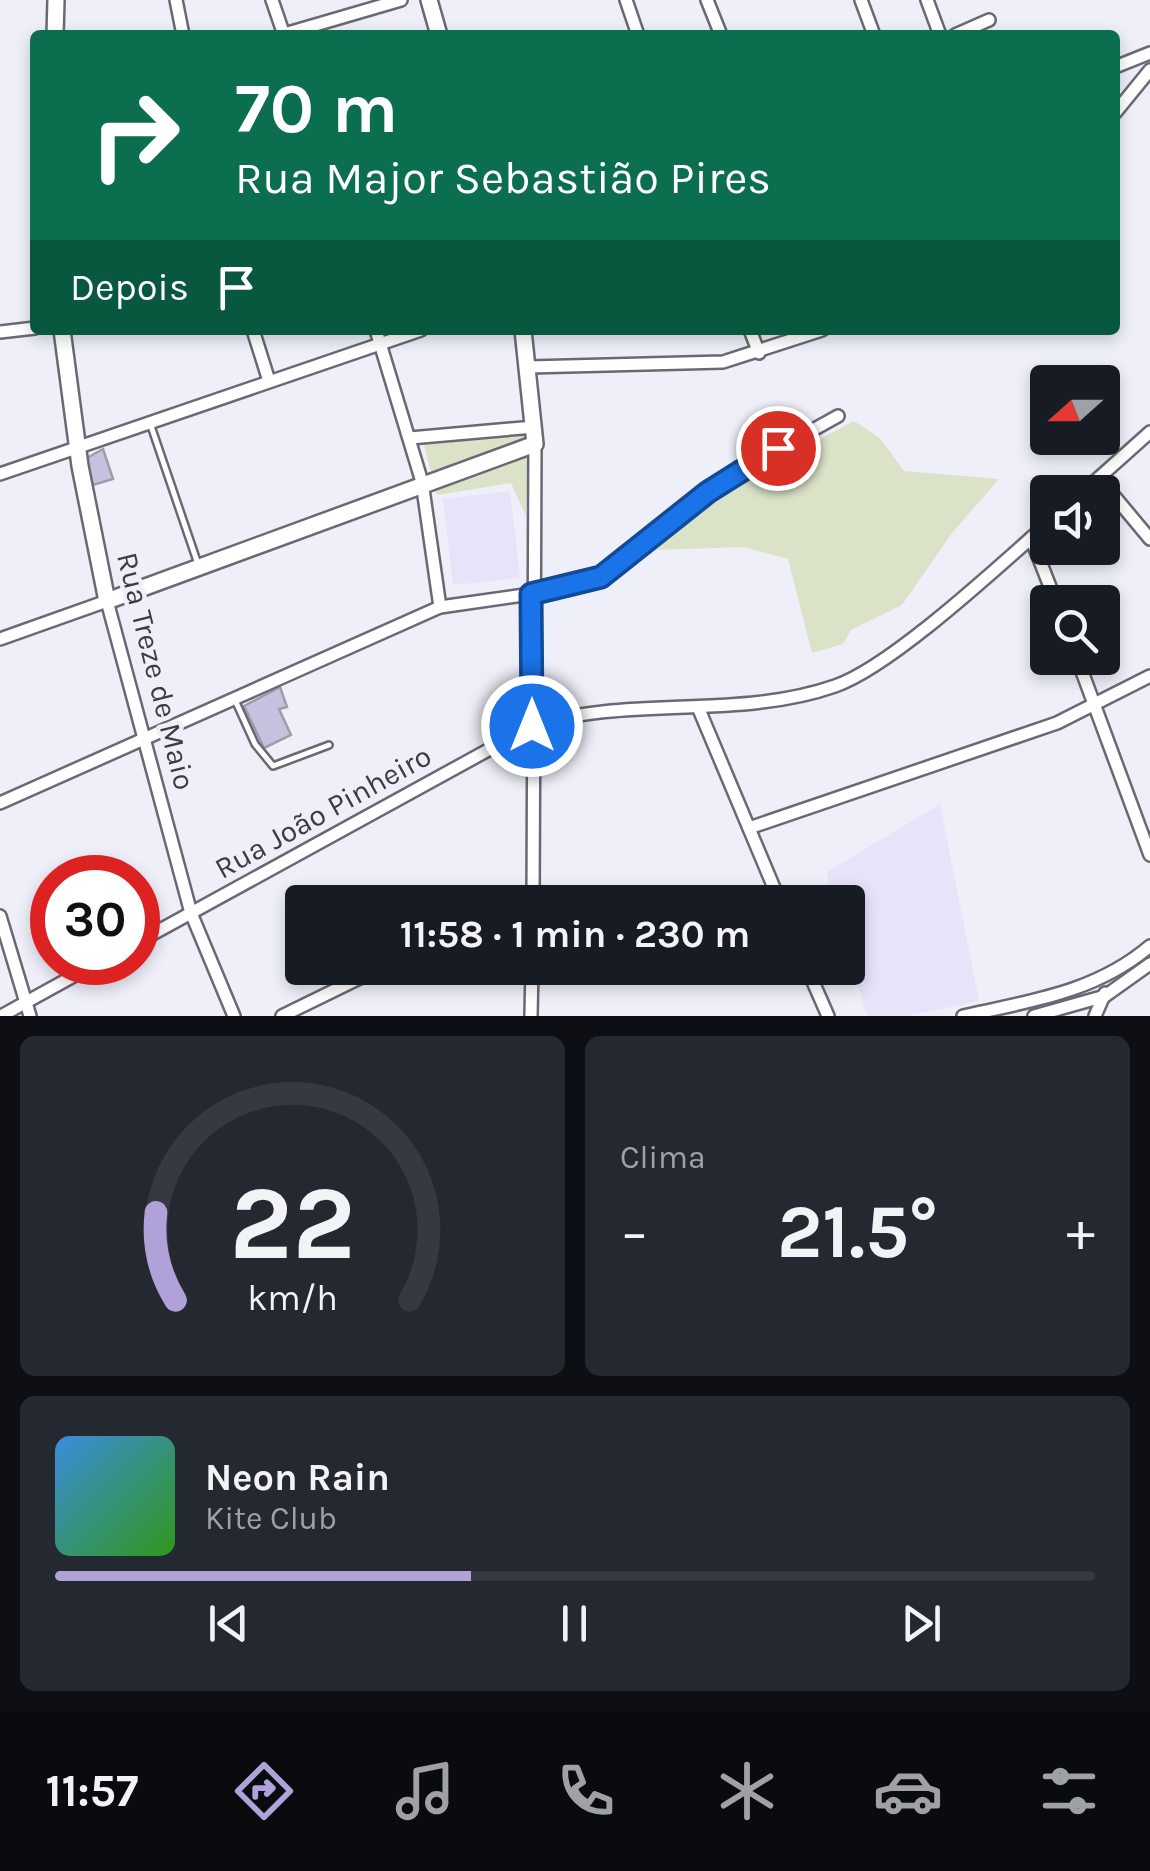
<!DOCTYPE html>
<html lang="pt">
<head>
<meta charset="utf-8">
<style>
  :root { --surface:#171b24; --page:#242831; --text:#f1f3f6; --muted:#9ea1a6; --line:#363941; --accent:#b0a1d9 }
  body { margin:0; font-family:Karla,sans-serif; background:var(--page); color:var(--text); height:100vh; display:flex; flex-direction:column; font-size:38px; white-space:nowrap }
  * { box-sizing:border-box; margin:0 }
  p { font-size:32px; color:var(--muted) }
  .icon { flex:none; width:55px; height:55px; fill:none; stroke:currentColor; stroke-width:2; stroke-linecap:round; stroke-linejoin:round }
  .map { position:relative; height:1016px; overflow:hidden }
  .panel { display:flex; flex-direction:column; gap:20px; padding:20px; background:#0d0f14; flex:1 }
  .panel>* { flex:none }
  .hud { position:absolute; left:30px; top:30px; width:1090px; height:305px; border-radius:10px; box-shadow:0 5px 15px #0003; background:#0b6e4f; color:#fff; overflow:hidden }
  .needle { width:65px; rotate:249deg }
  .tools { position:absolute; left:1030px; top:365px; display:grid; gap:20px }
  .tools a { display:grid; place-items:center; width:90px; height:90px; border-radius:10px; background:var(--surface); box-shadow:0 5px 15px #0003; font-size:50px }
  .speed { position:absolute; left:30px; top:855px; display:flex; gap:20px; font-size:50px; font-weight:700; text-align:center }
  .speed>* { display:grid; place-content:center; width:130px; height:130px; border-radius:50%; background:var(--surface); box-shadow:0 5px 15px #0003; line-height:1 }
  .speed .limit { border:15px solid #d22; background:#fff; color:#111 }
  .pin { position:absolute; display:grid; place-items:center; width:85px; height:85px; color:#fff; margin:-42px; border:5px solid #fff; border-radius:50%; box-shadow:0 2px 10px #0007 }
  .me { position:absolute; width:110px; margin:-55px; rotate:0deg; stroke-linejoin:round; filter:drop-shadow(0 0 8px #0008) }
  .turn { display:flex; align-items:center; gap:35px; height:210px; padding:0 40px; font-size:45px }
  .turn .icon { width:130px; height:130px; stroke-width:2.5 }
  .turn b { display:block; font-size:70px; line-height:85px }
  .then { display:flex; align-items:center; height:95px; padding:0 40px; background:#0003; gap:20px; font-size:38px }
  .big { font-size:75px; font-weight:700; line-height:1.1 }
  .panel .tile { flex:1; display:flex; flex-direction:column; justify-content:center; gap:15px; min-width:0; padding:0 35px; border-radius:15px; background:var(--page) }
  .panel .dial { align-items:center; gap:0 }
  .dial svg { height:260px; overflow:visible; fill:none; stroke:var(--line); stroke-width:7; stroke-linecap:round; text-anchor:middle }
  .dial text { fill:var(--text); stroke:none }
  .song { display:flex; align-items:center; gap:30px }
  .cover { width:120px; height:120px; border-radius:15px; background:linear-gradient(135deg,hsl(210 70% 55%),hsl(110 70% 35%)) }
  .played { height:10px; border-radius:5px; background:linear-gradient(90deg,var(--accent) 40%,var(--line) 40%) }
  .keys { display:flex; justify-content:space-around; direction:ltr }
  .heat { display:flex; justify-content:space-between; align-items:center; font-size:55px; direction:ltr }
  .panel .tiles { flex:1; display:grid; gap:20px; grid-template-columns:1fr 1fr }
  .tile:last-child { grid-column:span 2 }
  .trip { position:absolute; left:285px; top:885px; width:580px; height:100px; border-radius:10px; background:var(--surface); box-shadow:0 5px 15px #0003; font-weight:700; line-height:100px; text-align:center }
  .tabs { display:flex; height:160px; justify-content:space-around; align-items:center; background:#090b0e; color:var(--muted) }
  .tabs .icon { width:70px; height:70px }
  .tabs .on { color:var(--accent) }
  .tabs b { font-size:45px; color:var(--text) }
  .map>svg:first-child { display:block }
  .education { fill:#e8e3f9 }
  .green { fill:#dae3c8 }
  .building { fill:#c4c2df; stroke:#9f9ea8; stroke-width:2.5 }
  .lines { fill:none; stroke-linecap:round; stroke-linejoin:round }
  .lane-casing { stroke:#6a6973; stroke-width:10 }
  .street-casing { stroke:#6a6973; stroke-width:16 }
  .secondary-casing { stroke:#6a6973; stroke-width:20 }
  .lane { stroke:#fff; stroke-width:5 }
  .street { stroke:#fff; stroke-width:11 }
  .secondary { stroke:#fff; stroke-width:15 }
  .route-casing { stroke:#114b97; stroke-width:25 }
  .route { stroke:#1a73e8; stroke-width:18 }
  .labels { text-anchor:middle; stroke-width:9; stroke-linejoin:round; paint-order:stroke }
  .street-label { font-size:30px; fill:#3d3c41; stroke:#efeffa }
</style>
</head>
<body>
<div class="map">
<svg width="1150" height="1016" viewBox="0 0 1150 1016">
  <rect width="100%" height="100%" fill="#efeffa"/>
  <g class="education">
    <polygon points="510,491 520,578 453,585 443,499"/>
    <polygon points="940,804 979,1001 906,1016 867,1016 848,954 848,902 831,902 827,872"/>
  </g>
  <g class="green">
    <polygon points="854,421 880,438 904,471 999,479 952,533 902,605 851,630 843,644 812,653 788,559 743,547 656,550 727,488"/>
    <polygon points="529,434 526,516 511,483 437,495 423,441"/>
  </g>
  <g class="building">
    <polygon points="103,449 113,479 93,485 85,459"/>
    <polygon points="280,687 287,707 279,709 291,735 264,748 244,706"/>
  </g>
  <g class="lines">
    <defs>
      <g id="lane">
        <polyline points="150,423 198,564"/>
        <polyline points="235,700 255,744 273,766 329,745"/>
      </g>
      <g id="street">
        <polyline points="176,0 183,35"/>
        <polyline points="272,0 284,35"/>
        <polyline points="626,0 638,35"/>
        <polyline points="707,0 721,35"/>
        <polyline points="861,0 874,35"/>
        <polyline points="927,0 940,35"/>
        <polyline points="281,35 401,0"/>
        <polyline points="955,35 989,20"/>
        <polyline points="1115,67 1150,53"/>
        <polyline points="1115,113 1150,70"/>
        <polyline points="253,330 269,381"/>
        <polyline points="376,330 422,482 440,607"/>
        <polyline points="750,330 759,353"/>
        <polyline points="0,332 35,328"/>
        <polyline points="529,367 723,362 822,330"/>
        <polyline points="410,438 534,427"/>
        <polyline points="0,474 421,330"/>
        <polyline points="1099,478 1150,539"/>
        <polyline points="1083,492 1150,432"/>
        <polyline points="1031,538 1056,602"/>
        <polyline points="0,639 107,601 191,913 234,1016"/>
        <polyline points="1077,658 1150,855"/>
        <polyline points="698,707 780,902"/>
        <polyline points="0,803 440,607 531,594 601,577 732,475 838,416"/>
        <polyline points="749,828 1057,723 1150,676"/>
        <polyline points="512,902 533,892"/>
        <polyline points="533,902 535,444"/>
        <polyline points="0,916 30,1016"/>
        <path d="M138 942 532 726C629 695 738 720 835 686 891 667 999 566 1048 523"/>
        <polyline points="807,968 828,1016"/>
        <polyline points="1,1016 99,962"/>
        <polyline points="282,1016 380,968"/>
        <polyline points="531,1016 532,968"/>
        <path d="M963 1016C1031 1001 1096 992 1150 946"/>
        <polyline points="1034,1016 1105,996 1150,964"/>
        <polyline points="1095,1016 1105,993"/>
      </g>
      <g id="secondary">
        <polyline points="429,0 439,35"/>
        <polyline points="55,35 56,0"/>
        <polyline points="62,330 80,466 107,601 535,444 523,330"/>
      </g>
    </defs>
    <use href="#lane" class="lane-casing"/>
    <use href="#street" class="street-casing"/>
    <use href="#secondary" class="secondary-casing"/>
    <use href="#lane" class="lane"/>
    <use href="#street" class="street"/>
    <use href="#secondary" class="secondary"/>
  </g>
  <g class="lines">
    <defs>
      <polyline id="route" points="532,726 531,594 601,577 708,492 778,448"/>
    </defs>
    <use href="#route" class="route-casing"/>
    <use href="#route" class="route"/>
  </g>
  <g class="labels">
    <g class="street-label">
      <text transform="translate(156 671) rotate(76)" y="10">Rua Treze de Maio</text>
      <text transform="translate(323 812) rotate(-29)" y="10">Rua João Pinheiro</text>
    </g>
  </g>
</svg>
<div class="tools">
<a><svg class="needle" viewBox="-14 -14 28 28"><path d="M0-13l5 13h-10z" fill="#e53935"/><path d="M0 13l5-13h-10z" fill="#9ea1a6"/></svg></a>
<a><svg class="icon" aria-label="sound" viewBox="0 0 24 24"><path d="M4 9h4l5-4v14l-5-4H4zM17 9q2 3 0 6"/></svg></a>
<a><svg class="icon" aria-label="search" viewBox="0 0 24 24"><circle cx="10" cy="10" r="6"/><path d="M15 15l6 6"/></svg></a>
</div>
<div class="speed"><div class="limit">30</div></div>
<div class="pin" style="left:778px;top:448px;background:#d93025"><svg class="icon" aria-label="arrive" viewBox="0 0 24 24"><path d="M6 21V4h12l-3 4 3 4H6"/></svg></div>
<svg class="me" style="left:532px;top:726px" viewBox="-20 -20 40 40"><circle r="17" fill="#1a73e8" stroke="#fff" stroke-width="3"/><path d="M0-11L8 9 0 5-8 9z" fill="#fff"/></svg>
<div class="trip">11:58 · 1 min · 230 m</div>
<div class="hud">
<div class="turn"><svg class="icon" aria-label="right" viewBox="0 0 24 24"><path d="M7 20v-9h11M14 6l5 5-5 5"/></svg><div><b>70 m</b>Rua Major Sebastião Pires</div></div>
<div class="then">Depois<svg class="icon" aria-label="arrive" viewBox="0 0 24 24"><path d="M6 21V4h12l-3 4 3 4H6"/></svg></div>
</div>
</div>
<section class="panel">
<div class="tiles">
<div class="tile dial"><svg viewBox="0 0 100 80">
<path d="M14 69A42 42 0 1 1 86 69"/>
<path d="M14 69A42 42 0 0 1 8 42" stroke="#b0a1d9"/>
<text x="50" y="56" font-size="32" font-weight="700">22</text>
<text x="50" y="72" font-size="11">km/h</text>
</svg></div>
<div class="tile"><p>Clima</p>
<div class="heat"><a>−</a><b class="big">21.5°</b><a>+</a></div>
</div>
<div class="tile">
<div class="song"><i class="cover"></i><div><b>Neon Rain</b><p>Kite Club</p></div></div>
<div class="played"></div>
<div class="keys"><svg class="icon" aria-label="previous" viewBox="0 0 24 24"><path d="M18 5L8 12l10 7zM5 5v14"/></svg><svg class="icon" aria-label="pause" viewBox="0 0 24 24"><path d="M8 5v14M16 5v14"/></svg><svg class="icon" aria-label="next" viewBox="0 0 24 24"><path d="M6 5l10 7-10 7zM19 5v14"/></svg></div>
</div>
</div>
</section>
<nav class="tabs">
<b>11:57</b>
<svg class="icon on" aria-label="directions" viewBox="0 0 24 24"><path d="M12 3l9 9-9 9-9-9zM9 14v-3h6M13 9l2 2-2 2"/></svg>
<svg class="icon" aria-label="music" viewBox="0 0 24 24"><path d="M9 18V5l10-2v13"/><circle cx="6" cy="18" r="3"/><circle cx="16" cy="16" r="3"/></svg>
<svg class="icon" aria-label="phone" viewBox="0 0 24 24"><path d="M5 4h4l2 5-3 2q2 4 5 5l2-3 5 2v4C11 20 4 13 5 4z"/></svg>
<svg class="icon" aria-label="climate" viewBox="0 0 24 24"><path d="M12 3v18M4 7l16 10M4 17L20 7"/></svg>
<svg class="icon" aria-label="car" viewBox="0 0 24 24"><path d="M5 17H2v-5l4-1 3-4h7l3 4 3 1v5h-3M9 17h6M6 11h13"/><circle cx="7" cy="17" r="2"/><circle cx="17" cy="17" r="2"/></svg>
<svg class="icon" aria-label="filters" viewBox="0 0 24 24"><path d="M4 7h16M4 17h16"/><circle cx="9" cy="7" r="2"/><circle cx="15" cy="17" r="2"/></svg>
</nav>
</body>
</html>
